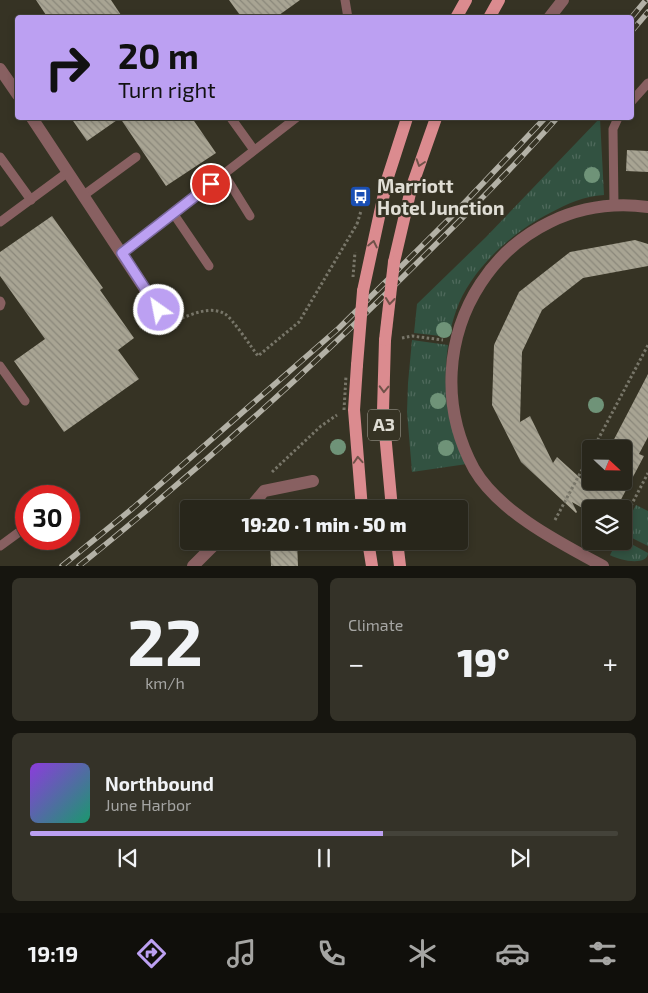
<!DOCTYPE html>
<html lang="en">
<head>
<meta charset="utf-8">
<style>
  :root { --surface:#28261b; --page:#343228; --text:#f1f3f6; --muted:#a5a5a3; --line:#44433a; --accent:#bca0f2 }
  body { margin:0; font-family:"Exo 2",sans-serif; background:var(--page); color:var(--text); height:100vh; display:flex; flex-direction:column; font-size:19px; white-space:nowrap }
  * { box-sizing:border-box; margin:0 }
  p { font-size:16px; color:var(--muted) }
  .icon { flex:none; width:28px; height:28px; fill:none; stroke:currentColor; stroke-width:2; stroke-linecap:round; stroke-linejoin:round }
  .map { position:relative; height:566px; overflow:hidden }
  .side { display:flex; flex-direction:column; gap:12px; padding:12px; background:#16150f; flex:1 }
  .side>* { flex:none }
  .top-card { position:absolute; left:15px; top:15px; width:619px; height:105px; border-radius:5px; box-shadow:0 2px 8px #0003,0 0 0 1px var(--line); background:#bca0f2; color:#111; overflow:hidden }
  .needle { width:32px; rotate:112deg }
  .buttons { position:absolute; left:582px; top:440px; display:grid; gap:10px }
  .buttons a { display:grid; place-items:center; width:50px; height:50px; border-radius:5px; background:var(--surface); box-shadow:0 2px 8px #0003,0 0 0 1px var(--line); font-size:25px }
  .speed { position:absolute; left:15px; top:485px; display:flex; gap:10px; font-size:25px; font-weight:700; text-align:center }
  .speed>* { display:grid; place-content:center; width:65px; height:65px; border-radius:50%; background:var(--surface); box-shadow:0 2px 8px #0003,0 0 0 1px var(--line); line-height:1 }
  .speed .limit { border:8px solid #d22; background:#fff; color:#111 }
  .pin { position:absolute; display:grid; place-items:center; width:42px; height:42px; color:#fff; margin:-21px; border:2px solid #fff; border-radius:50%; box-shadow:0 1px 5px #0007 }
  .me { position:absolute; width:55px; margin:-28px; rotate:327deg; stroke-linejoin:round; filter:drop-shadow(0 0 4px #0008) }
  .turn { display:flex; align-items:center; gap:18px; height:105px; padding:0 20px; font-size:22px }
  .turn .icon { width:65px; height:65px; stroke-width:2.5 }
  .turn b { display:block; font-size:35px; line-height:42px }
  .big { font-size:38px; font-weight:800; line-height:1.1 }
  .side .tile { flex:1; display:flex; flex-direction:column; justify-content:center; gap:8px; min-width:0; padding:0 18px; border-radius:8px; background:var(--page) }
  .side .dial { align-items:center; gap:0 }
  .dial b { font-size:65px; line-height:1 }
  .song { display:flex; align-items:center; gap:15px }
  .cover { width:60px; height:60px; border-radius:8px; background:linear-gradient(135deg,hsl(270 70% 55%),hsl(160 70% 35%)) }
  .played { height:5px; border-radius:2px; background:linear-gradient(90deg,var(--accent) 60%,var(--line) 60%) }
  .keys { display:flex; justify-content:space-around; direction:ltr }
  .heat { display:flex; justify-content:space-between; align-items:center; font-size:28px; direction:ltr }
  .side .tiles { flex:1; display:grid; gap:12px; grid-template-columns:1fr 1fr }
  .tile:last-child { grid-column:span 2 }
  .trip { position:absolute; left:180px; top:500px; width:288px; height:50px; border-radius:5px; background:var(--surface); box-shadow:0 2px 8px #0003,0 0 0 1px var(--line); font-weight:800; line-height:50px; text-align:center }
  .menu { display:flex; height:80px; justify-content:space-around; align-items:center; background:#100f0b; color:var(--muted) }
  .menu .icon { width:35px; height:35px }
  .menu .selected { color:var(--accent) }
  .menu b { font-size:22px; color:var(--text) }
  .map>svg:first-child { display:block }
  .grass { fill:url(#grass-tufts) }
  .building { fill:url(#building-back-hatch) }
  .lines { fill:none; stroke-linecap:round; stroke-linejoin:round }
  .path { stroke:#787669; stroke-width:3; stroke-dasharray:2.5 2.5; stroke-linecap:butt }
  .service { stroke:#886061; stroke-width:9 }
  .minor { stroke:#886061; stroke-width:12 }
  .primary { stroke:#db8b8f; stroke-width:12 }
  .rail-casing { stroke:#b3b1a6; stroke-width:5.5 }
  .rail { stroke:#363324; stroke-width:4; stroke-dasharray:11; stroke-linecap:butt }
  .path-bridge { stroke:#787669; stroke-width:3; stroke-dasharray:2.5 2.5; stroke-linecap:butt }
  .primary-bridge { stroke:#db8b8f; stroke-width:12 }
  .tree { fill:#6f9378 }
  .oneway { stroke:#705249 }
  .route-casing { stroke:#7a689d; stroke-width:12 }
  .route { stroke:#bca0f2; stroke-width:9 }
  .labels { text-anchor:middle; stroke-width:5; stroke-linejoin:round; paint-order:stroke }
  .shield { fill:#363324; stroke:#adaba0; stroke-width:1 }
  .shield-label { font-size:18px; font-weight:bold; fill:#e0ded5 }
  .poi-label { font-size:19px; font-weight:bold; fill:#e0ded5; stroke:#363324; text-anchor:start }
</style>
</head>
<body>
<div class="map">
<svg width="648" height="566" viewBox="0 0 648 566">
  <defs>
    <pattern id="grass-tufts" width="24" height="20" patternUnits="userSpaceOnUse" patternTransform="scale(1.25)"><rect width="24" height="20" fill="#325241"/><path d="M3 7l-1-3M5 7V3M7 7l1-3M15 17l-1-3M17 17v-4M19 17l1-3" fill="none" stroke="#4f6a5c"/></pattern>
    <pattern id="building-back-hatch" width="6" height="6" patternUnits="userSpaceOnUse" patternTransform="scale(1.25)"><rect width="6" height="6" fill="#a8a493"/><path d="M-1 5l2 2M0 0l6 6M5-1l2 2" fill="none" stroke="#8a877a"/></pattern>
  </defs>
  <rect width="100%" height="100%" fill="#363324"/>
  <g class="grass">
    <path d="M600 118 604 195C584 196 567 204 550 213 512 232 470 270 456 311 453 319 451 328 449 337L414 333 417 304 486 237Z"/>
    <path d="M412 340 448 345C442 392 448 422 467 464L412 472 407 412 408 383Z"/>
    <polygon points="636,505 648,511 648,546 624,534 624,527"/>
    <path d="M624 540 648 553C648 566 620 561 610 555L617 541H624Z"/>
  </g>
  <g class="building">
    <polygon points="36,0 111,0 123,18 48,18"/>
    <polygon points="229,0 300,0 275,18 242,18"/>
    <polygon points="71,118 192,118 216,153 166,186 120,118 87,141"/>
    <polygon points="627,150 648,151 648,172 626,171"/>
    <polygon points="52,216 103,288 100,290 134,338 118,350 139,379 64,432 14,361 45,339 0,276 0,252"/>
    <polygon points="635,240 648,244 648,266 583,278 542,310 522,352 520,422 530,416 553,463 557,457 589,486 592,481 624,481 624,449 609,449 648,374 648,437 639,454 644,456 616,509 584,509 572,502 577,512 576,513 521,462 492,405 494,345 519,292 570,252"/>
    <polygon points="270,541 297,541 298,566 271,566"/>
  </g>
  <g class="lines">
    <g class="path">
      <polyline points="357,224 361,211"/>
      <path d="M182 318C195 313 212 306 225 314 232 318 252 348 258 356L299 322 357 224"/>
      <polyline points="402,338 412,336 443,340"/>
      <polyline points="593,449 648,345"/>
      <polyline points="272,472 321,426 337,415"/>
      <polyline points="624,519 648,473"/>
      <polyline points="555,520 591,453"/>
      <polyline points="607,550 612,541"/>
    </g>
    <g class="service">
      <polyline points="345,0 348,18"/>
      <polyline points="631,102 648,83"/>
      <polyline points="231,118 254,150"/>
      <polyline points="0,157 31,200"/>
      <polyline points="224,174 250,216"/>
      <polyline points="84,195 136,157"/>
      <polyline points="614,206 613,129 618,118"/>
      <polyline points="173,213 209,266"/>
      <polyline points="0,222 68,172"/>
      <polyline points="122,253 296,118"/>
      <polyline points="0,301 1,303 0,306"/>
      <polyline points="0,366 25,401"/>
      <polyline points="0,546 26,527"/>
    </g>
    <g class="minor">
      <polyline points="549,18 563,0"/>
      <polyline points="0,69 18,95"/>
      <polyline points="32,118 168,324"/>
      <polyline points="249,509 264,491 313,481"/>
      <polyline points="193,566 218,541"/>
      <path d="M603 566C560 543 499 512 474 469 405 342 503 188 648 207"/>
    </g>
    <g class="primary">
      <polyline points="456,18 466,0"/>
      <polyline points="489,18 499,0"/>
      <polyline points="394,262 411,189 436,118"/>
      <polyline points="363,291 387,180 407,118"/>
      <polyline points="385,340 383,411 392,509"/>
      <polyline points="357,365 354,410 362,509"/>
      <polyline points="368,541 372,566"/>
      <polyline points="397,541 400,566"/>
    </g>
    <defs>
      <g id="rail">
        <polyline points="631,18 646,0"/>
        <polyline points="631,32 648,12"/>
        <polyline points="62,566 133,508 339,328 451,217 545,118"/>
        <path d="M79 566C197 471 309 371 416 264 464 217 513 168 557 118"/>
      </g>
    </defs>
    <use href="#rail" class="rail-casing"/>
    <use href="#rail" class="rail"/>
    <g class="path-bridge">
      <polyline points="353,277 355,252"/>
      <polyline points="344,410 346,376"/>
    </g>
    <g class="primary-bridge">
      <polyline points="385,340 394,262"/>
      <polyline points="357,365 363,291"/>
    </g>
  </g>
  <g class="tree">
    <circle cx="592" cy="175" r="8"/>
    <circle cx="444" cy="330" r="8"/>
    <circle cx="438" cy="401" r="8"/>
    <circle cx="596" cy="405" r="8"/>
    <circle cx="338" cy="447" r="8"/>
    <circle cx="446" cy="448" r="8"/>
  </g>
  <defs><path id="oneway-chevron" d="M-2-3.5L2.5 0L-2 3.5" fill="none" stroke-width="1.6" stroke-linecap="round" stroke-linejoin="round" transform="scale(1.25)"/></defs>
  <g class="oneway">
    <use href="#oneway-chevron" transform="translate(420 163) rotate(108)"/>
    <use href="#oneway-chevron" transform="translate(373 244) rotate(-78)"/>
    <use href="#oneway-chevron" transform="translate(390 301) rotate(96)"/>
    <use href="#oneway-chevron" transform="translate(384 389) rotate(92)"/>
    <use href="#oneway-chevron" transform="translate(358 460) rotate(-94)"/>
  </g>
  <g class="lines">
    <defs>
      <polyline id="route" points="159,310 122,253 211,184"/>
    </defs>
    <use href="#route" class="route-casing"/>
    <use href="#route" class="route"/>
  </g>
  <defs>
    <symbol id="bus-square" viewBox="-11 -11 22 22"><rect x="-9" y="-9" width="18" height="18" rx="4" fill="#1a4fb4" stroke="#363324"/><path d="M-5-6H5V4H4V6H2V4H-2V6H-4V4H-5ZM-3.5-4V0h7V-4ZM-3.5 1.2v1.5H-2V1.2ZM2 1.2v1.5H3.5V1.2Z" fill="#fff"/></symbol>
  </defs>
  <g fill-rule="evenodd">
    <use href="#bus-square" x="348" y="184" width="25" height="25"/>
  </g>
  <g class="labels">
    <rect class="shield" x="368" y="409.5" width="32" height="31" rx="4"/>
    <g class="shield-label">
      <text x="384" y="431">A3</text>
    </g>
    <g class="poi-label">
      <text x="377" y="193">Marriott<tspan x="377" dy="22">Hotel Junction</tspan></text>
    </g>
  </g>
</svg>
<div class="buttons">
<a><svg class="needle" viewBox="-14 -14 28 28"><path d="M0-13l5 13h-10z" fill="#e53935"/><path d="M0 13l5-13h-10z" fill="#a5a5a3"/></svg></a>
<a><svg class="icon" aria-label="layers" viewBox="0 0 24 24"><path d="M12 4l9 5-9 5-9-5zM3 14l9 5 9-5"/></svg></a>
</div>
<div class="speed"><div class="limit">30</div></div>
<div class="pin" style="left:211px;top:184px;background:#d93025"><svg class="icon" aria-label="arrive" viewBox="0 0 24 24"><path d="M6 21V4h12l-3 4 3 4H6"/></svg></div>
<svg class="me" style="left:159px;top:310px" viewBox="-20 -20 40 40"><circle r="17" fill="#bca0f2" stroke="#fff" stroke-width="3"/><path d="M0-11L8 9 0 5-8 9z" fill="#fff"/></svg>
<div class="trip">19:20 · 1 min · 50 m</div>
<div class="top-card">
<div class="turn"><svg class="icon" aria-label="right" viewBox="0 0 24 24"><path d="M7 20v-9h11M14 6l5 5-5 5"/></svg><div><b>20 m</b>Turn right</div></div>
</div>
</div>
<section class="side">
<div class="tiles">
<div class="tile dial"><b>22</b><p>km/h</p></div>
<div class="tile"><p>Climate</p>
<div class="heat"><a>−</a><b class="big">19°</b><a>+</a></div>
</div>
<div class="tile">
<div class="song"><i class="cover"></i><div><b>Northbound</b><p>June Harbor</p></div></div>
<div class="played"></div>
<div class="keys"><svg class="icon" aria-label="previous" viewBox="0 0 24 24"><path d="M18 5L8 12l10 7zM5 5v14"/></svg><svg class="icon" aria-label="pause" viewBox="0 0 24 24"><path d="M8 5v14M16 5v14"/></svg><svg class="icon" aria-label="next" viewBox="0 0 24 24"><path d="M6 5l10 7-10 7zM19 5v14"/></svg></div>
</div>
</div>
</section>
<nav class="menu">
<b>19:19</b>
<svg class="icon selected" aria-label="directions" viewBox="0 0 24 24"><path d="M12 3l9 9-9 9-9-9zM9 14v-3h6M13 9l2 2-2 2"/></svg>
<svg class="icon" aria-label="music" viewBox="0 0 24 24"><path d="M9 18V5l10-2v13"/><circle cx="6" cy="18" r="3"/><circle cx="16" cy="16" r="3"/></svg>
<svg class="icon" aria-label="phone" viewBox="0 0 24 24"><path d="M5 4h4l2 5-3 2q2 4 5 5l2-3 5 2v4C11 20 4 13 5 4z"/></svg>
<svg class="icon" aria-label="climate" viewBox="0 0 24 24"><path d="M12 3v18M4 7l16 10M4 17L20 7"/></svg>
<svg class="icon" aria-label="car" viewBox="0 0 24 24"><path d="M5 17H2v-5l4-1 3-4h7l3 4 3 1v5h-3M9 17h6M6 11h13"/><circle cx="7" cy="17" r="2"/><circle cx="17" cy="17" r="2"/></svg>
<svg class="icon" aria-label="filters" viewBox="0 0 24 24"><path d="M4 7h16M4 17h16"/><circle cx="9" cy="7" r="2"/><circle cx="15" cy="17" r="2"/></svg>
</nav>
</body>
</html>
